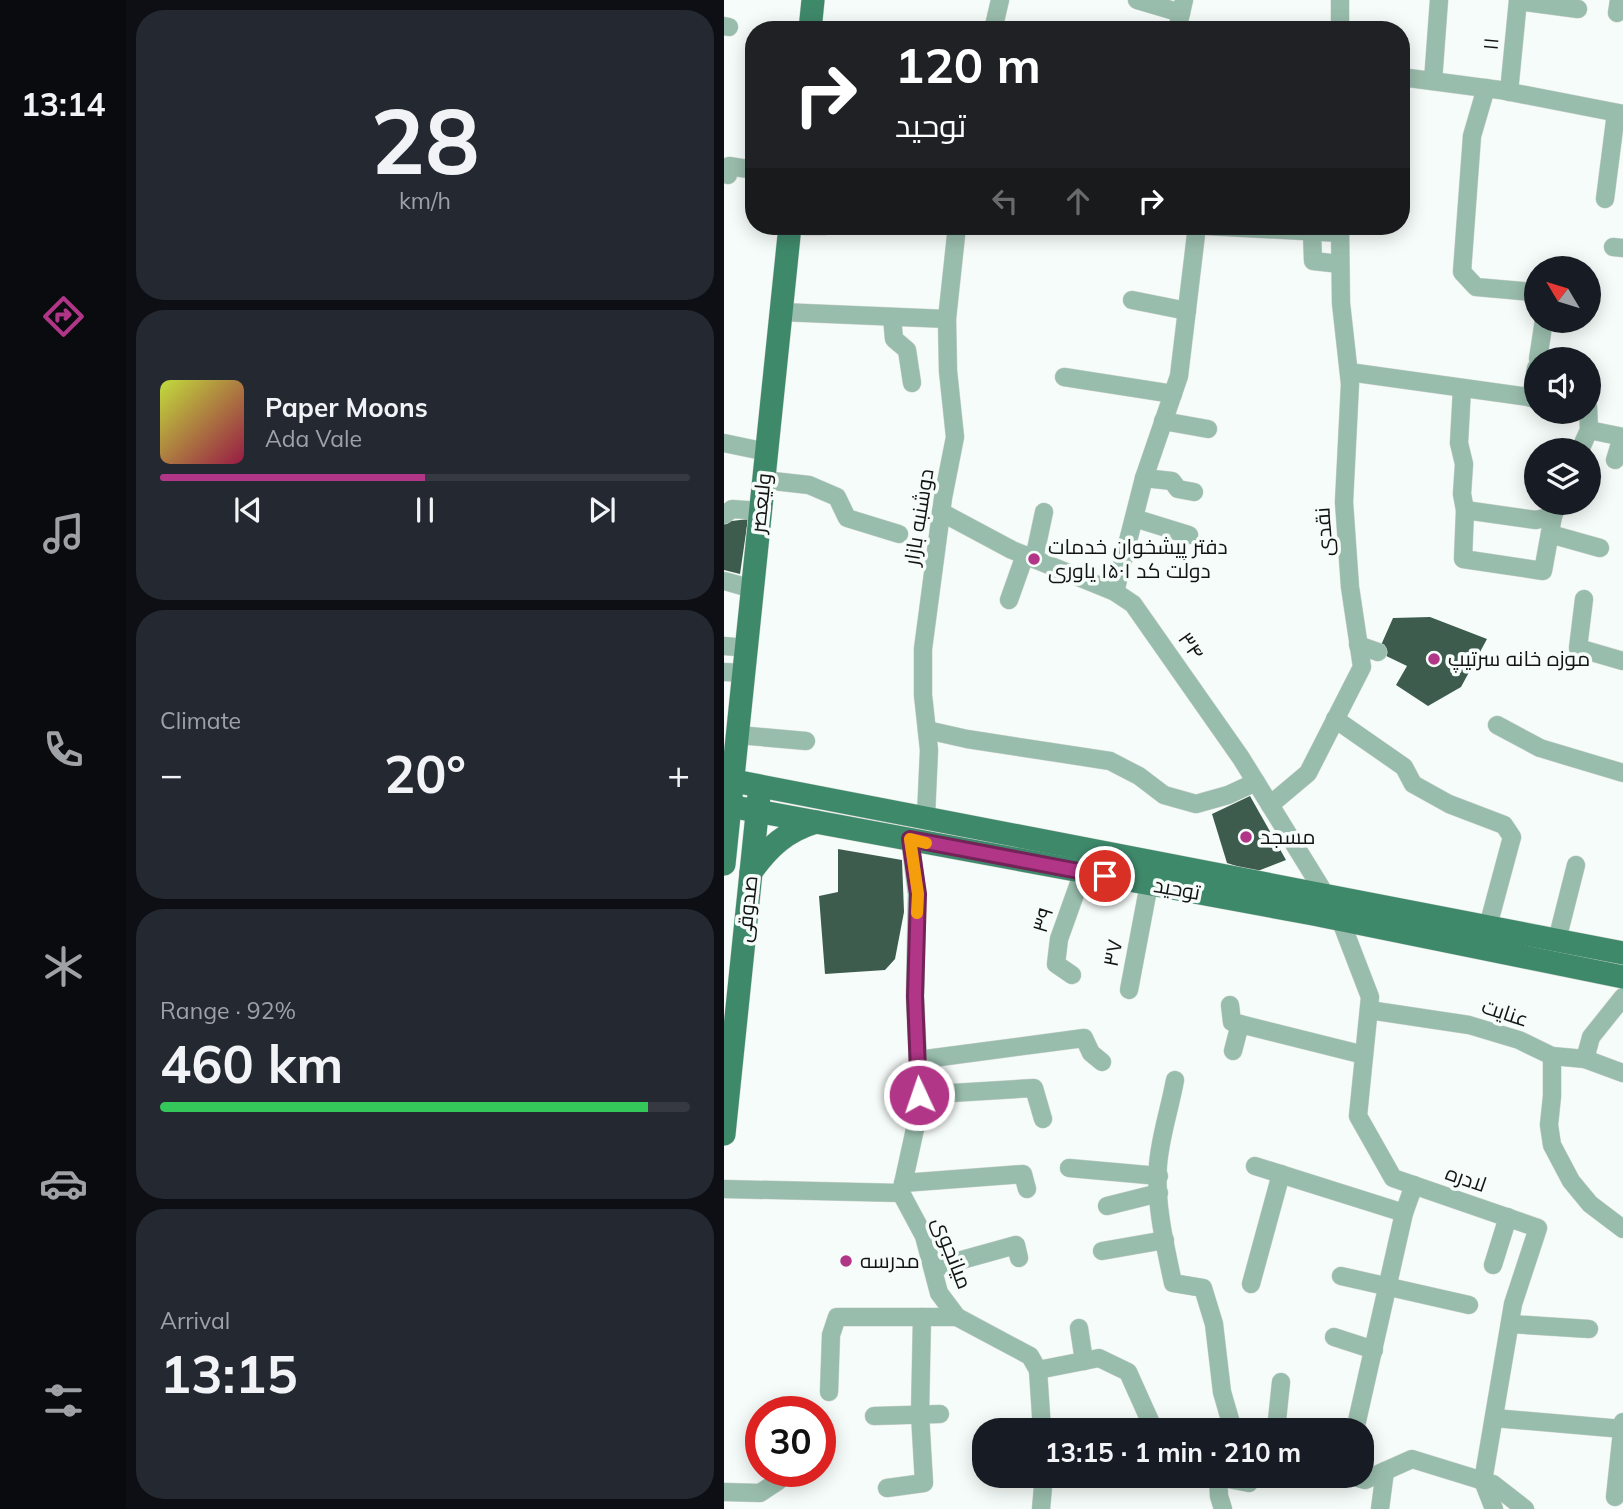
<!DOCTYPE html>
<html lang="en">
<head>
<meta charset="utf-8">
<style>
  :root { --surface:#171b24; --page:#242831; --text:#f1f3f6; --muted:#9ea1a6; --line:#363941; --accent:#b13687 }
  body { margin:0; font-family:Mulish,Cairo,sans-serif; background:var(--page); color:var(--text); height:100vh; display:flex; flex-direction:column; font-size:26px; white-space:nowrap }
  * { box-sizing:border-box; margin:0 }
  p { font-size:23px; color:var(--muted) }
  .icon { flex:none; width:38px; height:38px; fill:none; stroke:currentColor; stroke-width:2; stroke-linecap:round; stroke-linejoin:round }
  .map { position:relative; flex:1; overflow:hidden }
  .side { display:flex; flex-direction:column; gap:10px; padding:10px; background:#0d0f14; width:598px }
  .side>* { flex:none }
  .hud { position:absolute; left:21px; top:21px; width:665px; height:214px; border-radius:28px; box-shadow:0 4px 18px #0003; background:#202124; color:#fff; overflow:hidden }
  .needle { width:46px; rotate:308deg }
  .buttons { position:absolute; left:800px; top:256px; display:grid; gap:14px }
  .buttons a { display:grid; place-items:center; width:77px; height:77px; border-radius:50%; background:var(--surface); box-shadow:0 4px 18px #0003; font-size:35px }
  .speed { position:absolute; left:21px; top:1396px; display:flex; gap:14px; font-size:35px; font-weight:700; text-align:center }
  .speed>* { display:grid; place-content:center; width:91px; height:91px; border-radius:50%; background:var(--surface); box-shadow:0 4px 18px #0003; line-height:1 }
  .speed .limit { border:10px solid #d22; background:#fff; color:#111 }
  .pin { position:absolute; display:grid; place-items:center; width:60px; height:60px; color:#fff; margin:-30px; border:4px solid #fff; border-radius:50%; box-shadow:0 2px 7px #0007 }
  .me { position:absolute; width:77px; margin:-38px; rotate:357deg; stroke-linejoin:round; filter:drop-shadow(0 0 5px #0008) }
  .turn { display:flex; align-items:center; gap:24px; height:147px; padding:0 35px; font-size:32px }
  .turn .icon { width:91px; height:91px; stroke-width:2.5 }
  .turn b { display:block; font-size:49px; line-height:60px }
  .lanes { display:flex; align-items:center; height:66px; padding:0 35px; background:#0003; justify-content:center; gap:35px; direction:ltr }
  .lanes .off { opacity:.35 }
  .big { font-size:52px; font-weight:700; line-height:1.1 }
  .side .tile { flex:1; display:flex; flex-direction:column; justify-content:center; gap:10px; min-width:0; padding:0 24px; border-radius:28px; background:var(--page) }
  .side .dial { align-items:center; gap:0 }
  .dial b { font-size:91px; line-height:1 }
  .song { display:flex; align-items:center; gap:21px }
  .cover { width:84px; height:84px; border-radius:10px; background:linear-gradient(135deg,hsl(70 70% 55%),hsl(340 70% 35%)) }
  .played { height:7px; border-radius:4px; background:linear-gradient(90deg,var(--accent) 50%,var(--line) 50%) }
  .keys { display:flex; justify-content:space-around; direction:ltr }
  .heat { display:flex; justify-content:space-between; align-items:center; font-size:38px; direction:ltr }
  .charge { height:10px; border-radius:5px; background:linear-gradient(90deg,#34c759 92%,var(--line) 0) }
  .trip { position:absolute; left:248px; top:1418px; width:402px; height:70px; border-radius:28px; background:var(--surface); box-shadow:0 4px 18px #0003; font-weight:700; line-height:70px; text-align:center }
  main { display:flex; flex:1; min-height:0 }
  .dock { display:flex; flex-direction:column; width:126px; justify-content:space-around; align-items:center; background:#090b0e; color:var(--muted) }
  .dock .icon { width:49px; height:49px }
  .dock .active { color:var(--accent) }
  .dock b { font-size:32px; color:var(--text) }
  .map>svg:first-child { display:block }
  .building { fill:#3d5c4e }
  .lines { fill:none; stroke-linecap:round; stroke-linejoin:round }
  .minor-casing { stroke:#d2d7d4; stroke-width:19 }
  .major-casing { stroke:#d2d7d4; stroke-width:24 }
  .minor { stroke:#99bdac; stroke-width:18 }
  .major { stroke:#3f896b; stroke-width:23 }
  .route-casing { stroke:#732358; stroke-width:18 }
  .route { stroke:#b13687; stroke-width:12 }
  .slow { stroke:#f59e0b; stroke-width:12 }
  .poi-dot { fill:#b13687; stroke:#f6fcf9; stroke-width:2.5 }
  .labels { text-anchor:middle; stroke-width:7; stroke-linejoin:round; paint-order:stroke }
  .street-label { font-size:21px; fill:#131514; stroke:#f6fcf9 }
  .poi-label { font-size:21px; fill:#131514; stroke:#f6fcf9; text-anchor:start }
</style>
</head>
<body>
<main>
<nav class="dock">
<b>13:14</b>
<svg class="icon active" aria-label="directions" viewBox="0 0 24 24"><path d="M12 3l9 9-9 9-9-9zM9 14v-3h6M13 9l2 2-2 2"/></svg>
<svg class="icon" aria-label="music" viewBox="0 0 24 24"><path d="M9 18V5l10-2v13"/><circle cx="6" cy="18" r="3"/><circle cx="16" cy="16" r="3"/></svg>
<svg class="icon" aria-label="phone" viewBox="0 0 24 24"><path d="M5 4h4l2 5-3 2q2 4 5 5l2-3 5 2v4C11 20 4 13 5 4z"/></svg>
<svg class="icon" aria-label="climate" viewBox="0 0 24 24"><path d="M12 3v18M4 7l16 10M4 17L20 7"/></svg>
<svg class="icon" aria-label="car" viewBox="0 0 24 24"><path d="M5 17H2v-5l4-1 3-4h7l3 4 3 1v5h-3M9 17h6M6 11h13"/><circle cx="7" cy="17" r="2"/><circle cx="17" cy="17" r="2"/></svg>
<svg class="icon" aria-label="filters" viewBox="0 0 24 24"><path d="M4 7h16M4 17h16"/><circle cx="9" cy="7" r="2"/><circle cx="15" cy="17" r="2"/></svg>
</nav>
<section class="side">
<div class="tile dial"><b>28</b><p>km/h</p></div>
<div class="tile">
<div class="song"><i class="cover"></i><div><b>Paper Moons</b><p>Ada Vale</p></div></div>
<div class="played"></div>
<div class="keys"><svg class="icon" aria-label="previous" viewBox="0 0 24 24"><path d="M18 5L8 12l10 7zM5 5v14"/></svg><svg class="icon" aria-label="pause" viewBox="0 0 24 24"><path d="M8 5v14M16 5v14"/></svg><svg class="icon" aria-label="next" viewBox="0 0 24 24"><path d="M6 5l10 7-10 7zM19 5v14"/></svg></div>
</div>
<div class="tile"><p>Climate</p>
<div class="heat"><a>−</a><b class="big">20°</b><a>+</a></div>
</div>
<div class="tile"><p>Range · 92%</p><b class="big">460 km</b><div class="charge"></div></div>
<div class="tile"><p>Arrival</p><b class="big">13:15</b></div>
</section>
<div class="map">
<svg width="899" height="1509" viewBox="0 0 899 1509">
  <rect width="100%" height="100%" fill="#f6fcf9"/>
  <g class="building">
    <polygon points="24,519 16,574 0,570 0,522"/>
    <polygon points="706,617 763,639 737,687 704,706 672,685 683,666 654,652 669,618"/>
    <polygon points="526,796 562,860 531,872 503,863 488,814"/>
    <polygon points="114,849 178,860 180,912 171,959 161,970 101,974 95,896 114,892"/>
  </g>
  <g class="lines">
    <defs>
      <g id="minor">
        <polyline points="413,0 457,13"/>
        <polyline points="616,0 616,30"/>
        <polyline points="794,1 854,9"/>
        <polyline points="893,13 895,0"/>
        <polyline points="0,26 5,27"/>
        <polyline points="269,30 276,0"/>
        <polyline points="453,30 460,0"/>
        <polyline points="677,77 776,90 899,114"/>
        <polyline points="709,81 715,0"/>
        <polyline points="762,88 748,136 738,272 752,287 809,292 812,295"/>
        <polyline points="785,92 794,0"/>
        <polyline points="4,175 5,166 30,170"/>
        <polyline points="881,199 892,113"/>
        <polyline points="80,226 101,226"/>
        <polyline points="483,226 616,233"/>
        <polyline points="588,232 589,261 616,264"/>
        <polyline points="889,247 899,248"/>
        <polyline points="408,300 463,311"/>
        <polyline points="57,312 223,319"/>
        <polyline points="168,317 170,339 183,350 188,383"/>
        <polyline points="814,359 820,320"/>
        <polyline points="625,372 812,398"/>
        <polyline points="340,377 449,394"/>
        <polyline points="738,388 735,443 740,464 738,494 741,510 812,520 829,516 835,502"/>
        <polyline points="807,398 812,368"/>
        <polyline points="864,406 865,430 899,437"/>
        <polyline points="439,421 484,429"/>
        <polyline points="0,443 43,452"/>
        <polyline points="856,450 865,430"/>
        <polyline points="891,460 898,437"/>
        <polyline points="420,478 448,481 454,489 470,492"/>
        <polyline points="40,480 85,485 113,497 123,518 175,534"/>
        <polyline points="741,510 739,559 819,571 829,516"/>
        <polyline points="217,512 288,550 391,592 409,604 517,758 601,894"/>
        <polyline points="0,515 8,509 37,511"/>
        <polyline points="410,518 465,535"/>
        <polyline points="826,534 876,548"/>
        <polyline points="310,559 320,512"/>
        <polyline points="0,581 29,589"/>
        <polyline points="391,592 420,478 455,376 473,226"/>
        <polyline points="860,599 854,648 899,661"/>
        <polyline points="285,600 301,555"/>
        <polyline points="634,645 654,652"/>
        <polyline points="0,646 23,648"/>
        <polyline points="0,672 20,673"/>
        <polyline points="611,719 680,767 689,784 725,804 780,825 788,837 764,926"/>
        <polyline points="773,725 816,748 899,773"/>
        <polyline points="203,730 243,739 386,761 415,776 440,795 472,804 504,795 532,782"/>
        <polyline points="14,735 82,741"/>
        <polyline points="546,805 584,773 638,667 626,587 620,502 626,384 617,303 616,226"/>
        <polyline points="202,816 205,750 199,695 199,649 219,498 231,437 224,371 223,319 233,226"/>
        <polyline points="186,839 193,894 191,997 196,1106 177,1193 200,1236 215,1293 233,1317 306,1356 314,1370 318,1430"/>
        <polyline points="616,919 646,997 634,1116 669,1178 814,1228 789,1304 759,1481"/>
        <polyline points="833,940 852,865"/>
        <polyline points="348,975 332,964 335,939 359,872"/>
        <polyline points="405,990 425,884"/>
        <polyline points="506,1005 508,1022 640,1055"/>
        <polyline points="645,1010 745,1025 795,1040 828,1056 861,1059 899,1073"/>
        <polyline points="509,1051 516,1024"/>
        <polyline points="828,1056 828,1096 825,1125 828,1145 847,1181 866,1204 899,1229"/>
        <polyline points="861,1059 867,1037 899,997"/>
        <polyline points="194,1060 360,1038 367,1053 378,1062"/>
        <path d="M451 1080C446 1108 436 1137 434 1165 431 1204 441 1245 449 1283L479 1288 490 1324 498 1392 509 1430"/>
        <polyline points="195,1095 310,1088 319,1119"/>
        <polyline points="531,1166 680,1213"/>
        <polyline points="345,1168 435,1176"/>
        <polyline points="179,1183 299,1174 303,1189"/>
        <polyline points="0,1189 177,1193"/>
        <polyline points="383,1206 435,1193"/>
        <polyline points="378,1251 441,1240"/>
        <polyline points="769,1265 784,1217"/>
        <polyline points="209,1268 292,1245 295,1258"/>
        <polyline points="617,1276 745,1305"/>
        <polyline points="527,1284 557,1174"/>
        <polyline points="786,1324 865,1329"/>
        <polyline points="355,1328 360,1361"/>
        <polyline points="610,1337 650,1350"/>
        <polyline points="314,1370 375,1358 404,1372 430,1430"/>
        <polyline points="105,1392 107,1335 113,1317 233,1317"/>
        <polyline points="150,1416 216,1414"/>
        <polyline points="770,1418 899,1429"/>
        <polyline points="552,1430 557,1382"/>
        <polyline points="631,1430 680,1213 690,1185"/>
        <polyline points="494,1475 495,1496 499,1509"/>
        <polyline points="624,1475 641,1480 688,1459 769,1484 801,1509"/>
        <polyline points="494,1477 525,1483"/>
        <polyline points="759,1481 770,1509"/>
        <polyline points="163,1488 200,1483 196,1414 198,1317"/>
        <polyline points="0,1492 36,1493 54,1481 64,1472"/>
        <polyline points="891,1497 899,1422"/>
        <polyline points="317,1509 320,1475"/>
        <polyline points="656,1509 661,1471"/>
      </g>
      <g id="major">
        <polyline points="86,30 89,0"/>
        <polyline points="0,779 899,953"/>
        <polyline points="0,805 589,914 899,977"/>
        <polyline points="0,864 66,226"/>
        <path d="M27 872C45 847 62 831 92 822"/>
        <polyline points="0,1134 35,795"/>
      </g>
    </defs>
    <use href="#minor" class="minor-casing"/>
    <use href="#major" class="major-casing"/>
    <use href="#minor" class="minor"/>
    <use href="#major" class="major"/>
  </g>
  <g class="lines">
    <defs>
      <polyline id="route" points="195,1095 191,996 194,894 186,839 381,876"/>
    </defs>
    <use href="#route" class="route-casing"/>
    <use href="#route" class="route"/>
    <polyline class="slow" points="193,913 194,894 186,839 202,843"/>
  </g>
  <g class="poi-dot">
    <circle cx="310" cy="559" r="7"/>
    <circle cx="710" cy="659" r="7"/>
    <circle cx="522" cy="837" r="7"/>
    <circle cx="122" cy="1261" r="7"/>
  </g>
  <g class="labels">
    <g class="street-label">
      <text transform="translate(767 44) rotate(-85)" y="7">۱۱</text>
      <text transform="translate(37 503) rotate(-84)" y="7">ولیعصر</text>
      <text transform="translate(195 517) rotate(-81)" y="7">دوشنبه بازار</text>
      <text transform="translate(600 532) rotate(-94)" y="7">نقدی</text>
      <text transform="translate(467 646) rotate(55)" y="7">۳۴</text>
      <text transform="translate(453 889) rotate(10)" y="7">توحید</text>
      <text transform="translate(23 909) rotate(-84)" y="7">صدوقی</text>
      <text transform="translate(319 920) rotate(-73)" y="7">۳۹</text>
      <text transform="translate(389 953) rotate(-79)" y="7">۳۷</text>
      <text transform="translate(781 1013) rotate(18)" y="7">عنایت</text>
      <text transform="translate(742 1179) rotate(19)" y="7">لادره</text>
      <text transform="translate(228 1253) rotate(69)" y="7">میانجوی</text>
    </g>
    <g class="poi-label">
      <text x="324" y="554">دفتر پیشخوان خدمات<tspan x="324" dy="24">دولت کد ۱۵۰۱ یاوری</tspan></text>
      <text x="724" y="666">موزه خانه سرتیپ</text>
      <text x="536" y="844">مسجد</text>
      <text x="136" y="1268">مدرسه</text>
    </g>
  </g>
</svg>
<div class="buttons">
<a><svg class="needle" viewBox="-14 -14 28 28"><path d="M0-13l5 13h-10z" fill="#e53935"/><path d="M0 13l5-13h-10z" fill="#9ea1a6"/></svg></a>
<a><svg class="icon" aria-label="sound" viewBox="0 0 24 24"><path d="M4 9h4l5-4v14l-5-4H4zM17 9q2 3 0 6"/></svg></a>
<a><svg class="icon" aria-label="layers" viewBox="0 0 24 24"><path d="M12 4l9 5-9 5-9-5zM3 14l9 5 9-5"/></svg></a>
</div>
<div class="speed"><div class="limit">30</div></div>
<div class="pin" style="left:381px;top:876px;background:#d93025"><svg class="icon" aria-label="arrive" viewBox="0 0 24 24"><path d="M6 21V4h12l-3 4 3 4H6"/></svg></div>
<svg class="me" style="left:195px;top:1095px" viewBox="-20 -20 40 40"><circle r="17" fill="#b13687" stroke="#fff" stroke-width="3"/><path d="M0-11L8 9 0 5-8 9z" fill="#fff"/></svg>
<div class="trip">13:15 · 1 min · 210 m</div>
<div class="hud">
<div class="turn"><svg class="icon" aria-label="right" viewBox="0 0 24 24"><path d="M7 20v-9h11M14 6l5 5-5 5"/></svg><div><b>120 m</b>توحید</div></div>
<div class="lanes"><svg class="icon off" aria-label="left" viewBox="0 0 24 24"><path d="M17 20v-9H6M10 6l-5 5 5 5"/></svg><svg class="icon off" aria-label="ahead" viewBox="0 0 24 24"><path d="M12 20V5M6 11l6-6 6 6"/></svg><svg class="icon" aria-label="right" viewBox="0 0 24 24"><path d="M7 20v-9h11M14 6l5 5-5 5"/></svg></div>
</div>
</div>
</main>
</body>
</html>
